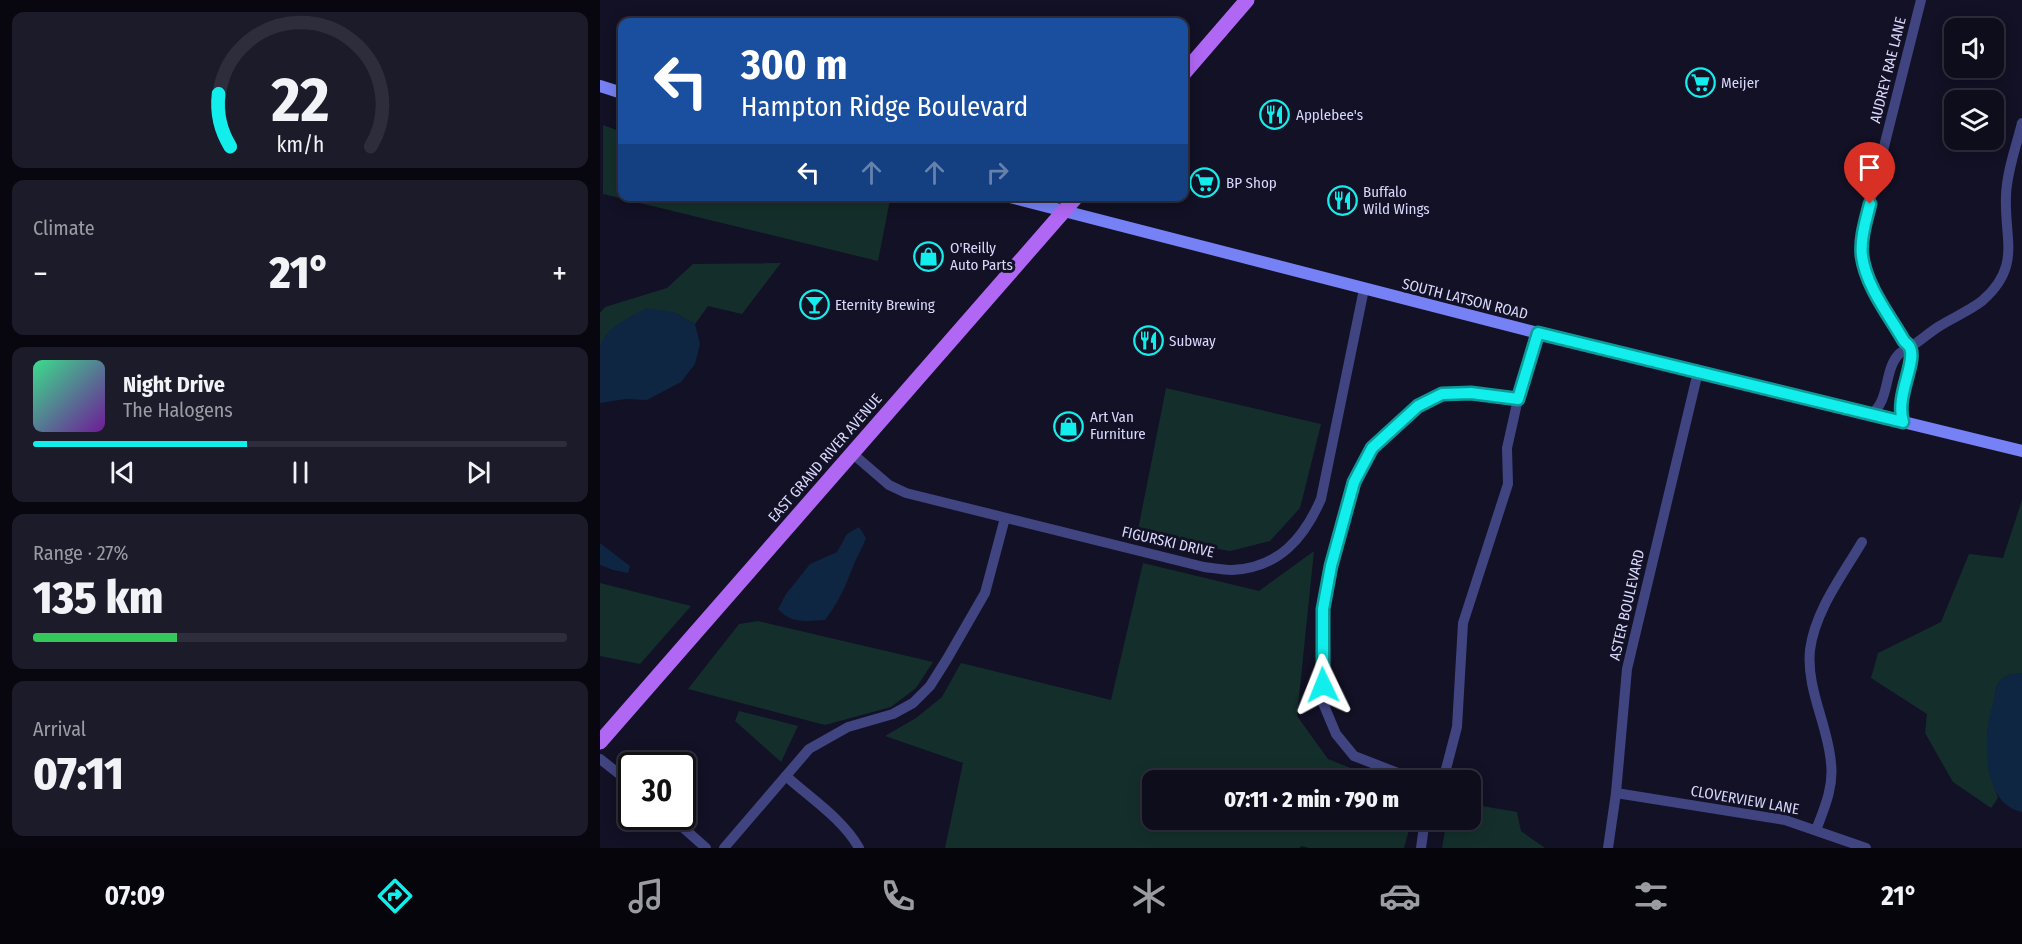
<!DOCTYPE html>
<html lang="en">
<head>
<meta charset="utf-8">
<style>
  :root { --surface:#0e0d1c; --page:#1c1b29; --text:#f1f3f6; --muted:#9b9ca3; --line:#2e2d3b; --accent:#12eeec }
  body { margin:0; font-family:"Fira Sans Condensed",sans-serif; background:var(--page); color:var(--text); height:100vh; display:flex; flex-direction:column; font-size:22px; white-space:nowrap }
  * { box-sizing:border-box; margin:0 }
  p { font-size:20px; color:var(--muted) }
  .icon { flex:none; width:33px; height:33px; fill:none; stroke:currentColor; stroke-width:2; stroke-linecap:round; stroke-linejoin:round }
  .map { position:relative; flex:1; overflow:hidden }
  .side { display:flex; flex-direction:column; gap:12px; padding:12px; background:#08070f; width:600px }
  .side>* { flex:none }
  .banner { position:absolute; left:18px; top:18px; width:570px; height:183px; border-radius:12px; box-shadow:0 3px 15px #0003,0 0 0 2px var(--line); background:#1a4fa0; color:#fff; overflow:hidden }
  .tools { position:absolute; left:1344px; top:18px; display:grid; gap:12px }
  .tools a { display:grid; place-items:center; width:60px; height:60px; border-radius:12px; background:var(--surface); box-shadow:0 3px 15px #0003,0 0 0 2px var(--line); font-size:30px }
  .speed { position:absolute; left:18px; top:752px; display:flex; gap:12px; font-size:30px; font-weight:700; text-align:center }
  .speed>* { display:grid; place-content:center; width:78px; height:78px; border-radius:50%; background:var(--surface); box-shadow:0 3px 15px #0003,0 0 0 2px var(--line); line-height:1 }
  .speed .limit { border:3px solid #111; border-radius:9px; background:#fff; color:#111 }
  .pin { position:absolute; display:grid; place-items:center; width:51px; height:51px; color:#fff; margin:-62px -26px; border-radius:50% 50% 50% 0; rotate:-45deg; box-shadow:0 0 6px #0007 }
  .pin .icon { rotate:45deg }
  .me { position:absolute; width:66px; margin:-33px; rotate:358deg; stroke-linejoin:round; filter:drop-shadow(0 0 4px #0008) }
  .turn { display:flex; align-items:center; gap:21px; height:126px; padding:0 24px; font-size:27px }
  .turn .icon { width:78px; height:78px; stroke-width:2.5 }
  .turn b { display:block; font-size:42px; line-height:51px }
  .lanes { display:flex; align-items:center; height:57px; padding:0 24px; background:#0003; justify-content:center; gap:30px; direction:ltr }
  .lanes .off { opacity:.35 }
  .big { font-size:45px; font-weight:800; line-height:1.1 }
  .side .card { flex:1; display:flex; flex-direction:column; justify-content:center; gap:9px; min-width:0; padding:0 21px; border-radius:12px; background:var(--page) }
  .side .dial { align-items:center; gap:0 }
  .dial svg { height:156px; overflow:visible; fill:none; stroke:var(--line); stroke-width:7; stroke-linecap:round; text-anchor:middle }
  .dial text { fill:var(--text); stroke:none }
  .song { display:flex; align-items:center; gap:18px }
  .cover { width:72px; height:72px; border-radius:9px; background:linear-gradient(135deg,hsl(150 70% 55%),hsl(280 70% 35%)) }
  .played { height:6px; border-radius:3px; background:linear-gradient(90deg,var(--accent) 40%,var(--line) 40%) }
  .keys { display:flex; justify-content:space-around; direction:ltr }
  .heat { display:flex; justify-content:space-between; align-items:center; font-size:33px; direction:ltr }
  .charge { height:9px; border-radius:4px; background:linear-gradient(90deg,#34c759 27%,var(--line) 0) }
  .trip { position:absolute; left:542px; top:770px; width:339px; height:60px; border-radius:12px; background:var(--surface); box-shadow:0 3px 15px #0003,0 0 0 2px var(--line); font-weight:800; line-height:60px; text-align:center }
  .tab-bar { display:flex; height:96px; justify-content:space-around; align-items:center; background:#06050b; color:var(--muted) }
  .tab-bar .icon { width:42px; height:42px }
  .tab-bar .active { color:var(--accent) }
  .tab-bar b { font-size:27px; color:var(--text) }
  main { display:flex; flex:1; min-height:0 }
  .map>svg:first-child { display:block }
  .green { fill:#142f2b }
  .water { fill:#0e2641 }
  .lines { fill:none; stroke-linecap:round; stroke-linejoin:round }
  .minor { stroke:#404481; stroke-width:10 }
  .secondary { stroke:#7681f5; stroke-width:12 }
  .primary { stroke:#b067f4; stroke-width:15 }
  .route-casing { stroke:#0c9b99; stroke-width:15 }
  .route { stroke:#12eeec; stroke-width:10 }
  .labels { text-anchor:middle; stroke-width:6; stroke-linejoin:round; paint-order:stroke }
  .street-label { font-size:15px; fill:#d8d8fc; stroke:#121125 }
  .poi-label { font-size:15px; fill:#d8d8fc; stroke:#121125; text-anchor:start }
</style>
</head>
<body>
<main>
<section class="side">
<div class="card dial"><svg viewBox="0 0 100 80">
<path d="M14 69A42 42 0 1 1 86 69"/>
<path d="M14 69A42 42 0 0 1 8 42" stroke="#12eeec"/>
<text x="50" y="56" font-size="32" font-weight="700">22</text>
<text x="50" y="72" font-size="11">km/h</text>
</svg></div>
<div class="card"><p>Climate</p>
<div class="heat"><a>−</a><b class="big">21°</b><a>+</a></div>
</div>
<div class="card">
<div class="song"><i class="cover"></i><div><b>Night Drive</b><p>The Halogens</p></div></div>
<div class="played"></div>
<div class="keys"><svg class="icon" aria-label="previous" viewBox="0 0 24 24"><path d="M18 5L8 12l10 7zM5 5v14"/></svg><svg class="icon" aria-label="pause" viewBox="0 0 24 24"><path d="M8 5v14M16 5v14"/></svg><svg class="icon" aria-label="next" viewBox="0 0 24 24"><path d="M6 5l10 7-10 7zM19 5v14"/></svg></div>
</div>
<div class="card"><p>Range · 27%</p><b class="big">135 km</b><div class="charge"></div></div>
<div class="card"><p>Arrival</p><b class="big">07:11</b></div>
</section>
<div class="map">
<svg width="1422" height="848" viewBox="0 0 1422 848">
  <rect width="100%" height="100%" fill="#121125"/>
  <g class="green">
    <polygon points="3,125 22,132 22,196 280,196 290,200 278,261 3,194"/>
    <polygon points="181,263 142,314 108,306 95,324 73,312 9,332 0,346 0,313 5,307 67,288 93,264"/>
    <polygon points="566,388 721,424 700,508 670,541 630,551 537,535"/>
    <path d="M1422 500V673C1411 674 1403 675 1397 685L1387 735 1389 771 1398 798 1391 808 1353 782 1325 733 1327 714 1271 678 1278 653 1341 622 1369 554 1403 558Z"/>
    <polygon points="714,551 697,716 728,759 781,780 552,780 552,819 812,819 804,848 709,848 702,846 699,848 345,848 363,763 285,736 316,718 342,697 361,663 511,700 543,563 659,591"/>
    <polygon points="0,583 91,606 40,664 0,656"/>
    <polygon points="158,621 333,662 316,688 291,707 225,725 88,689 139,624"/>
    <polygon points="139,711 198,726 181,762 135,721"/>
    <polygon points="870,804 917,812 921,831 945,848 842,848 847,819 870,819"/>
  </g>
  <g class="water">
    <path d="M47 308 73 312 95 324 100 344 95 364 81 382 47 400 26 399 0 403C0 390 0 357 0 346 6 327 31 316 47 308Z"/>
    <path d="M259 527 266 538C262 549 256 558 252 569 245 588 238 603 225 620 206 621 191 624 178 609L186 594 210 564 237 552 247 534Z"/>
    <polygon points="0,543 30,566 28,573 13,570 0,565"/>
    <path d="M1422 673V812C1390 806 1385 763 1387 735 1388 718 1394 701 1397 685 1403 675 1411 674 1422 673Z"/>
  </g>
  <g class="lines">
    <g class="minor">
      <path d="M1271 414C1291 400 1283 369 1300 353 1303 350 1309 349 1312 346 1321 340 1329 333 1338 327 1352 318 1369 311 1382 301 1422 266 1404 240 1406 195 1407 171 1416 147 1422 123"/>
      <path d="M1303 422C1295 396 1317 362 1310 348 1309 345 1306 343 1304 341 1289 316 1264 283 1262 255 1261 246 1263 235 1264 226L1321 0"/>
      <path d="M253 454 289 485 306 493 604 567C613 568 623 570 632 570 679 568 704 538 721 499L764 289"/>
      <polyline points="0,759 32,784"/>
      <path d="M186 776C210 798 243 819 259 848"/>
      <polyline points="816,780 754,756 736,734 723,703 721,649 723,609 731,566 754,482 772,448 818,406 842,394 871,393 918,399"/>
      <polyline points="840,780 846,769 857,727 863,623 908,484 907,448 918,399 938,333"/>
      <polyline points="1016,793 1185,820 1266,848"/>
      <polyline points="70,816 106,848"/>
      <path d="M1216 830C1224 809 1234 787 1231 763 1228 725 1206 689 1210 650 1215 611 1242 576 1262 542"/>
      <polyline points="124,848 209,749 248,727 293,714 313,703 330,686 347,659 385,593 405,518"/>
      <polyline points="821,848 825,819"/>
      <polyline points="1008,848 1016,793 1027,669 1098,372"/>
    </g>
    <g class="secondary">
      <polyline points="0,86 22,93"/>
      <polyline points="406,196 938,333 1422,451"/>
    </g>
    <g class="primary">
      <polyline points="584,73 647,0"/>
      <polyline points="0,742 477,196"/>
    </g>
  </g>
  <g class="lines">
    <defs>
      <path id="route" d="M723 685V609L731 566 754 482 772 448 818 406 842 394 871 393 918 399 938 333 1303 422C1295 396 1317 362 1310 348 1309 345 1306 343 1304 341 1289 315 1266 286 1262 256 1260 239 1266 220 1270 204"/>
    </defs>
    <use href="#route" class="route-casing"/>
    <use href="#route" class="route"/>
  </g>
  <defs>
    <symbol id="supermarket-ring" viewBox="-11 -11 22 22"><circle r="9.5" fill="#121125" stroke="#12eeec" stroke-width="1.5"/><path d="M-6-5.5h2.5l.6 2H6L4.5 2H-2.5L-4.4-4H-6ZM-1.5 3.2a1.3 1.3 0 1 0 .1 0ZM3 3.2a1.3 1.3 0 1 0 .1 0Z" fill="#12eeec"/></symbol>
    <symbol id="restaurant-ring" viewBox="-11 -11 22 22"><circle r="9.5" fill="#121125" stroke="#12eeec" stroke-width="1.5"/><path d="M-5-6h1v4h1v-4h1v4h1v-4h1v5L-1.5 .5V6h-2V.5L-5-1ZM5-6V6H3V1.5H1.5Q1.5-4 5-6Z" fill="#12eeec"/></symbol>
    <symbol id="shop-ring" viewBox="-11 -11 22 22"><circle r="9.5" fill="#121125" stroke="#12eeec" stroke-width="1.5"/><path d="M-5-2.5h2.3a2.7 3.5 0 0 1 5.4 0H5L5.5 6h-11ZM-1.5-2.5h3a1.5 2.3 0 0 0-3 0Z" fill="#12eeec"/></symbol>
    <symbol id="bar-ring" viewBox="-11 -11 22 22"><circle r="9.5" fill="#121125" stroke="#12eeec" stroke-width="1.5"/><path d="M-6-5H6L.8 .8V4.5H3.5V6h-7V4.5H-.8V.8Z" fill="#12eeec"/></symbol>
  </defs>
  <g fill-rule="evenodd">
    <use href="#supermarket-ring" x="1084" y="66" width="33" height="33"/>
    <use href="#restaurant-ring" x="658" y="98" width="33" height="33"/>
    <use href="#supermarket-ring" x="588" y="166" width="33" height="33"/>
    <use href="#restaurant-ring" x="726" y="184" width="33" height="33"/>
    <use href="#shop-ring" x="312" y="240" width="33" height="33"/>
    <use href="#bar-ring" x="198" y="288" width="33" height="33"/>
    <use href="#restaurant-ring" x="532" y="324" width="33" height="33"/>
    <use href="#shop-ring" x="452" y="410" width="33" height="33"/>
  </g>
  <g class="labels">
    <g class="street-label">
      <text transform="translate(1288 70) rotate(-76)" y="5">AUDREY RAE LANE</text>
      <text transform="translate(865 299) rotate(14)" y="5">SOUTH LATSON ROAD</text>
      <text transform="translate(225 458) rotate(-49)" y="5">EAST GRAND RIVER AVENUE</text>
      <text transform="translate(568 542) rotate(13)" y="5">FIGURSKI DRIVE</text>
      <text transform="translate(1027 605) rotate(-77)" y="5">ASTER BOULEVARD</text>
      <text transform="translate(1145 800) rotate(10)" y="5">CLOVERVIEW LANE</text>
    </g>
    <g class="poi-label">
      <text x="1121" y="88">Meijer</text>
      <text x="696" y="120">Applebee's</text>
      <text x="626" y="188">BP Shop</text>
      <text x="763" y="197">Buffalo<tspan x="763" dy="17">Wild Wings</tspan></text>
      <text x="350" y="253">O'Reilly<tspan x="350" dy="17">Auto Parts</tspan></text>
      <text x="235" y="310">Eternity Brewing</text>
      <text x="569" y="346">Subway</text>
      <text x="490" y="422">Art Van<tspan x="490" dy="17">Furniture</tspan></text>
    </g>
  </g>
</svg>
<div class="tools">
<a><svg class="icon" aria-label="sound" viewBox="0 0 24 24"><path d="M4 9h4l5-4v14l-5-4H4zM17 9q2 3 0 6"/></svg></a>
<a><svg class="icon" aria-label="layers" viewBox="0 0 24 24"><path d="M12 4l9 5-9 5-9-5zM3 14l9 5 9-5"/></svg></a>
</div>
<div class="speed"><div class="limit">30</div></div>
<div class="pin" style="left:1270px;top:204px;background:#d93025"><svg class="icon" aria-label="arrive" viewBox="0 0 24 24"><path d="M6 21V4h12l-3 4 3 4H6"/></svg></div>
<svg class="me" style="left:723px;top:685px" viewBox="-20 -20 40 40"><path d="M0-17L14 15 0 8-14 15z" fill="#12eeec" stroke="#fff" stroke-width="4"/></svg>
<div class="trip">07:11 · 2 min · 790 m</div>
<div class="banner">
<div class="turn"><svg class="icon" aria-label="left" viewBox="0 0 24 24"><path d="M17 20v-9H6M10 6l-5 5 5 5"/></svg><div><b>300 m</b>Hampton Ridge Boulevard</div></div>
<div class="lanes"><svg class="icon" aria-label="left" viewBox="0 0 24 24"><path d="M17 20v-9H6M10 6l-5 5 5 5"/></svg><svg class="icon off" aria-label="ahead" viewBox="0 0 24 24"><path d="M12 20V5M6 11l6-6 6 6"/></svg><svg class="icon off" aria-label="ahead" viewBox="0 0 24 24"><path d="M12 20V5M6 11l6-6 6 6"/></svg><svg class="icon off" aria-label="right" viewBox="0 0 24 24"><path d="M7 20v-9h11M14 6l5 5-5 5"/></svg></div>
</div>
</div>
</main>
<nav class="tab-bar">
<b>07:09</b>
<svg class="icon active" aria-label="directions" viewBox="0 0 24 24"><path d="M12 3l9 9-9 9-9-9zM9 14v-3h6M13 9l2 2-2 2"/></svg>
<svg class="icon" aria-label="music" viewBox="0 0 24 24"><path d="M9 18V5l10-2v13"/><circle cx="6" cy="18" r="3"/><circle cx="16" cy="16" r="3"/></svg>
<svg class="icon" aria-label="phone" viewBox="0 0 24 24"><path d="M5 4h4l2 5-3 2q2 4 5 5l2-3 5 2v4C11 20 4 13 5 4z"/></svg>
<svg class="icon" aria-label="climate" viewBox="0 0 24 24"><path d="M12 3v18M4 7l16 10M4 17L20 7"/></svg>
<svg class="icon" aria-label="car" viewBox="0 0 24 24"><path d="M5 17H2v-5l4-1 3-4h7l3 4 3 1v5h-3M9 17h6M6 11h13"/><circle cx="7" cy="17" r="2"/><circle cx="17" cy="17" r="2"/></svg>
<svg class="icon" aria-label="filters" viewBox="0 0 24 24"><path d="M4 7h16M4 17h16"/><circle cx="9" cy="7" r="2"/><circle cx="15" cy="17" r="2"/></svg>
<b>21°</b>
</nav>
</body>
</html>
